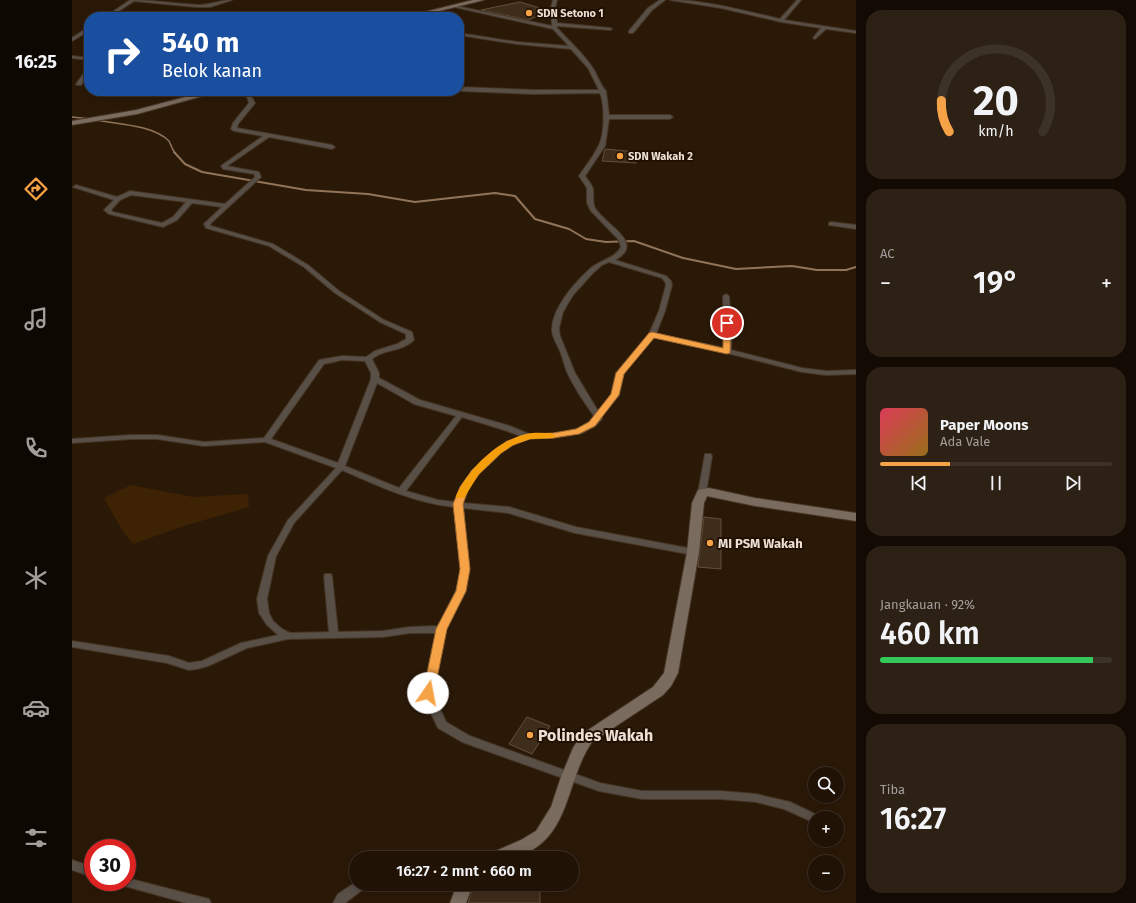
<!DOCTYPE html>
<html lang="id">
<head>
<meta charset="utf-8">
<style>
  :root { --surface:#201306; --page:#2d2014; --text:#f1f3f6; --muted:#a29e9b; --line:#3d3228; --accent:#f6a247 }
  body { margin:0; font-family:"Fira Sans",sans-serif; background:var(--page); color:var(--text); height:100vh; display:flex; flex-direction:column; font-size:15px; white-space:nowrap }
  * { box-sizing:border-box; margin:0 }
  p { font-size:13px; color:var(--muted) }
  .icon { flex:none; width:22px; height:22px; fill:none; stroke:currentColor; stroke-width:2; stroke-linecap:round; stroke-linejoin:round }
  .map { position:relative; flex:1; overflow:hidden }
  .details { display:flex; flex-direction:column; gap:10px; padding:10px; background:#120a03; width:280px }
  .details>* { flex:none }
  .banner { position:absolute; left:12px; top:12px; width:380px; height:84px; border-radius:16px; box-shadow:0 2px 10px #0003,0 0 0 1px var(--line); background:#1a4fa0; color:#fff; overflow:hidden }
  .controls { position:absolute; left:736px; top:767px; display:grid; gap:8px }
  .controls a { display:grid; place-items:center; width:36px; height:36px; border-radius:50%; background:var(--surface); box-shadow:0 2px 10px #0003,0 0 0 1px var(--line); font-size:20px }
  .speed { position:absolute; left:12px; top:839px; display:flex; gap:8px; font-size:20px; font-weight:700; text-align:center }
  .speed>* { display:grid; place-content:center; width:52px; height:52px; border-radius:50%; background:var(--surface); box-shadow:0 2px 10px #0003,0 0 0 1px var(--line); line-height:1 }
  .speed .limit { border:6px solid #d22; background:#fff; color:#111 }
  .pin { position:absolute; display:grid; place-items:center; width:34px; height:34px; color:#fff; margin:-17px; border:2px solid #fff; border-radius:50%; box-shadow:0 1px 4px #0007 }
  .me { position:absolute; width:44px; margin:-22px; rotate:12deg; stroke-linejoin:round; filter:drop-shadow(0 0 3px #0008) }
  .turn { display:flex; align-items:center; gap:14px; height:84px; padding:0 12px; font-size:18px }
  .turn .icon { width:52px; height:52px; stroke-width:2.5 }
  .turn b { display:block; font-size:28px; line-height:34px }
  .big { font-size:30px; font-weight:600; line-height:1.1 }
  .details .card { flex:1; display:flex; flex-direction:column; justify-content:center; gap:6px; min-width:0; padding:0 14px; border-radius:16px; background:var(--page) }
  .details .dial { align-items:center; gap:0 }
  .dial svg { height:104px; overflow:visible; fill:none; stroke:var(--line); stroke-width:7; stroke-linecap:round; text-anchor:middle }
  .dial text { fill:var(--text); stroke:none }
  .song { display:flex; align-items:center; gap:12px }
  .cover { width:48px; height:48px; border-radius:6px; background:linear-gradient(135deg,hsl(350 70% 55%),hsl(40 70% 35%)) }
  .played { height:4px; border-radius:2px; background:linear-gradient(90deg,var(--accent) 30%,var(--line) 30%) }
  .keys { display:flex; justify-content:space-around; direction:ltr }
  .heat { display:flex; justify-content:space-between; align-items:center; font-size:22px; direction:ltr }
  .charge { height:6px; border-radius:3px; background:linear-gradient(90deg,#34c759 92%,var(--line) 0) }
  .trip { position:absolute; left:277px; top:851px; width:230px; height:40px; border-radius:20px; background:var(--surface); box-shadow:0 2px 10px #0003,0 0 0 1px var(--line); font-weight:600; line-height:40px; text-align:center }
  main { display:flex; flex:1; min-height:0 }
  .dock { display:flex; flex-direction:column; width:72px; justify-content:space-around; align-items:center; background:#0d0802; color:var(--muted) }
  .dock .icon { width:28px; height:28px }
  .dock .on { color:var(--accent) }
  .dock b { font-size:18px; color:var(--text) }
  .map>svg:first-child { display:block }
  .green { fill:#3d2204 }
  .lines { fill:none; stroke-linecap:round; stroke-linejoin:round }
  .stream-far1 { stroke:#91755a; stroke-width:1.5 }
  .stream { stroke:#91755a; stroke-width:2 }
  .building { fill:#3f2d1b; stroke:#634f3c }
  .street-casing { stroke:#463525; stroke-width:2 }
  .secondary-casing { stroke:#463525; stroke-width:2 }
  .street { fill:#584f47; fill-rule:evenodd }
  .secondary { fill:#796b5e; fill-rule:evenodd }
  .route { fill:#f6a247; stroke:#a0692e }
  .slow { fill:#f59e0b }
  .poi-dot { fill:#f6a247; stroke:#211001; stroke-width:1.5 }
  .labels { text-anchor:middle; stroke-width:4; stroke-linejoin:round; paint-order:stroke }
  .far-poi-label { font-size:11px; font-weight:bold; fill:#ecdfd4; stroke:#211001; text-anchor:start }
  .poi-label { font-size:13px; font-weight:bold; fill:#ecdfd4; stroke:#211001; text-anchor:start }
  .near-poi-label { font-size:16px; font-weight:bold; fill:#ecdfd4; stroke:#211001; text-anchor:start }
</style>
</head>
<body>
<main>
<nav class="dock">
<b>16:25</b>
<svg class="icon on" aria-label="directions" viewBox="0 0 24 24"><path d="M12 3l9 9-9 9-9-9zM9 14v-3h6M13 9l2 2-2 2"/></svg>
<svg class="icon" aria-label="music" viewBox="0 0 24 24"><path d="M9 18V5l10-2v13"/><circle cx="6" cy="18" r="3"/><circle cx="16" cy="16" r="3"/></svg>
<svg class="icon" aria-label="phone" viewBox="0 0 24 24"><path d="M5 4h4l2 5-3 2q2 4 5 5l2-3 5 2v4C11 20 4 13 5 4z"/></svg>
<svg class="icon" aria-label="climate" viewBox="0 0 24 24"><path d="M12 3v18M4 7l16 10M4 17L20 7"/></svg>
<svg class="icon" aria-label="car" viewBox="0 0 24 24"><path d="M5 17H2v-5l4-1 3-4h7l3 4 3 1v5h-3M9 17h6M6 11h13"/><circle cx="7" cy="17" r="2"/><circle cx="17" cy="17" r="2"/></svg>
<svg class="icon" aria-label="filters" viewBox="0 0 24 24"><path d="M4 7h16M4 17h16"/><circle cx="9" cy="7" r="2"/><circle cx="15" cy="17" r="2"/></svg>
</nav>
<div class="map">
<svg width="784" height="903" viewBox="0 0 784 903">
  <rect width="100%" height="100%" fill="#2b1908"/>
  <polygon class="green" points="59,485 121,497 176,494 177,507 112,526 61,544 50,530 32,498"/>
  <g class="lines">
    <g class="stream-far1">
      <polyline points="0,117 19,119"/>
      <path d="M24 120C45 124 81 125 97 141 99 145 100 149 103 153"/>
    </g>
    <polyline class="stream" points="102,152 113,164 130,172 234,190 296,194 343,202 423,193 443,196 463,219 497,229 514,239 534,242 562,241 611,258 664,269 720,266 745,270 774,270 784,267"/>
  </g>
  <g class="building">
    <polygon points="448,2 478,11 456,20 409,10"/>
    <polygon points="533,149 565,152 564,163 530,161"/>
    <polygon points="632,517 649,519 649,569 626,567"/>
    <polygon points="455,717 478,726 460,754 437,744"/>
    <polygon points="401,887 468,889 468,903 396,903"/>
  </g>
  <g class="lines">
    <defs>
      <g id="street">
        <path d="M58 0C81 0 104 4 127 5 138 5 149 0 160 0L138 7H124L62 1 38 17H33Z"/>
        <path d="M481 0H485L483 8 485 23 538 28 540 29 538 30 485 26V28C497 41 510 52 520 67 525 74 528 85 534 91L537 115H598L601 117 598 119H537L533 146 513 176C516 180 520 185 521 189 522 196 520 202 523 208 532 224 575 243 543 260L594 276 599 281 600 285 593 311 584 334 652 348V336L651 296 654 294 657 296 660 336 659 350 730 368 754 371 784 370V374L754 375 730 372 655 353 582 337 552 373 547 395 530 416V419L523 426 510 433 481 438H457L441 445 429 453 407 474 397 487 391 503 437 507 504 527 621 549 624 550 625 552 624 554 621 555 503 533 436 513 391 508 397 569 394 591 374 629 361 693 374 722 398 736 528 783 570 791H648L684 794 718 802 747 816 748 818H743V823L712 809 684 802 648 799H570L527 791 390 742 366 728 356 707 351 693 364 633H338L311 637 216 639 175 648 136 666 125 669 117 670 95 663 0 647V641L97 656 117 663 130 661 169 643 206 635 195 625 187 613 185 599 196 556 216 520 264 468 193 442 132 446 85 439H59L0 443V439L59 435H85L132 442 192 438 247 360 270 356 294 357 303 351 325 344 334 339V334L308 322 263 293 232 267 197 246 134 228 132 224 133 223 150 207 120 203 105 220 91 227 37 214 32 210 42 200 1 187 4 185 45 197 58 191 153 204 183 177 182 174 151 169 149 166 191 136 162 131 159 129 161 123 177 103 175 97 167 91C176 91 179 95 183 103L166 124 165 128 260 145 263 147 260 149 197 137 155 166 187 172 189 177 138 224 139 226 201 244 236 265 267 291 312 320 340 332 342 340C330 352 312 349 300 359L307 373V378L348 400 438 426 457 434H481L505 429 517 422 522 416C512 402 502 387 495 372 492 365 491 358 488 351 485 344 479 336 480 328 481 307 504 281 519 268 528 260 544 258 549 247L546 239 519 211 515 203V188L507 176C513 167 521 157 526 147 533 135 533 106 528 93L462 94 387 91V87L462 90H527L516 68 499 49 445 44 387 35V33L445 42 497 46 481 29 378 6 380 5 480 26 479 8ZM59 195 114 202 101 217 90 223 41 212 39 210 48 200ZM537 262 590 278 593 282 594 285 587 311 577 334 544 373 539 395 526 411 503 373 488 336 487 328 491 312 501 295 521 273 530 265ZM270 360 293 361 299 373V379L266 463 199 439 252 364ZM305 383 342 404 384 416 327 488 273 466ZM390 417 432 430 449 436C418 448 395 472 383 502L366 500 334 491ZM270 470C306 486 343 503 382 507L389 569 384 591 366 626 338 627 311 631 266 632 260 576 259 574H253L252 576 257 632 218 633 210 629 201 621 197 613 195 599 204 556 222 523Z"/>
        <polygon points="588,0 593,0 580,10 561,33 557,33 557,31 576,8"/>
        <path d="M598 0C635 0 672 11 708 19L725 0H729L712 20 784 31V33L754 29 743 39 741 38 749 28 709 22 649 8Z"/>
        <polygon points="15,28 17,28 17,31 0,41 0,38"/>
        <polygon points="0,56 17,58 17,60 0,58"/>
        <polygon points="15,69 17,69 17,74 9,85 5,85 4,84"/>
        <polygon points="115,91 121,91 119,98 116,100 113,98"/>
        <polygon points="759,222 784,225 784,229 757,225 757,223"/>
        <polygon points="633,454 639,454 640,456 634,493 630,496 626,493"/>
        <polygon points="0,860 21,867 21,877 0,870"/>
        <polygon points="55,878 133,898 137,899 139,903 114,903 49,885 47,882 55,882"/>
        <polygon points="284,882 284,884 296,884 294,887 273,903 261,903 266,894"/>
      </g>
      <g id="secondary">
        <polygon points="401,0 412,0 343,17 332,17"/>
        <polygon points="136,91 149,91 65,114 0,125 0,121 64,110"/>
        <path d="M637 488 683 498 784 513V521L683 506 635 496 632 503 627 552 606 673 599 686 591 695 520 742C492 782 500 842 441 858 434 860 424 858 416 858L419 853 449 840 464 831 479 807 489 777 501 748 510 734 581 687 592 673 615 552 620 503 626 490Z"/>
        <polygon points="385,884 401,884 394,903 378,903"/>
      </g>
    </defs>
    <use href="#street" class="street-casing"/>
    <use href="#secondary" class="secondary-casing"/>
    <use href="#street" class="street"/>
    <use href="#secondary" class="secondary"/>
  </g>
  <polygon class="route" points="655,320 659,323 658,353 655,354 582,338 552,374 547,395 523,426 507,434 481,438 458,439 441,445 429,453 407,474 397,487 391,504 398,569 394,591 375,629 362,693 360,696 356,697 352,696 351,693 364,629 384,591 388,569 381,504 388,487 400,470 423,449 435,441 456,434 481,433 504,429 517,422 539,394 544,373 577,333 580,332 651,348 651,323"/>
  <path class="slow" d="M479 433 483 436 482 438 458 439 441 445 429 453 407 474 392 498H385L384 496C397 468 424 442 454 434 462 432 471 433 479 433Z"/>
  <g class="poi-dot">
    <circle cx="457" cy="13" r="4"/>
    <circle cx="548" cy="156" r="4"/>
    <circle cx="638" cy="543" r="4"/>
    <circle cx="458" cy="735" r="4"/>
  </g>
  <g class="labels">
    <g class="far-poi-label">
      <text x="465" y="17">SDN Setono 1</text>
      <text x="556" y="160">SDN Wakah 2</text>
    </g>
    <g class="poi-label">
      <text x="646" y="548">MI PSM Wakah</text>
    </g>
    <g class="near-poi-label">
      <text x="466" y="741">Polindes Wakah</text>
    </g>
  </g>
</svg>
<div class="controls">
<a><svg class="icon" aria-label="search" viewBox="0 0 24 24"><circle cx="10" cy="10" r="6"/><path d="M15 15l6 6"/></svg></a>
<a>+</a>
<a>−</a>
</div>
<div class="speed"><div class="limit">30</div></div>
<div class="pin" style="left:655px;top:323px;background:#d93025"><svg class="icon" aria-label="arrive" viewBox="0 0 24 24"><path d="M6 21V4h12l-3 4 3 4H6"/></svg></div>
<svg class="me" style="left:356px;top:693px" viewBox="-20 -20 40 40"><circle r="19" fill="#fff"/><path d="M0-13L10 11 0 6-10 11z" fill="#f6a247"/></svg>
<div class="trip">16:27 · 2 mnt · 660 m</div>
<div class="banner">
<div class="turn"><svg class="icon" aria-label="right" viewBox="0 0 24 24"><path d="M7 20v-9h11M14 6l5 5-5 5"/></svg><div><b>540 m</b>Belok kanan</div></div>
</div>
</div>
<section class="details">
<div class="card dial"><svg viewBox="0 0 100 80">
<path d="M14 69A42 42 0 1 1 86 69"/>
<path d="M14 69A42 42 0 0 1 8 45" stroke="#f6a247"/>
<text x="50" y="56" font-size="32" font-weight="700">20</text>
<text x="50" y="72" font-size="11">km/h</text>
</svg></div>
<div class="card"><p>AC</p>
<div class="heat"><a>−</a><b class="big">19°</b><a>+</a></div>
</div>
<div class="card">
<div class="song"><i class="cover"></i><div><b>Paper Moons</b><p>Ada Vale</p></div></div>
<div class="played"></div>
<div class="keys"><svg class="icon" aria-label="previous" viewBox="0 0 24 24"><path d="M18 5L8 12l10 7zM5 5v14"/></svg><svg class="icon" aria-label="pause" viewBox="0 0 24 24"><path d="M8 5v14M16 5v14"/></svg><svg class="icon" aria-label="next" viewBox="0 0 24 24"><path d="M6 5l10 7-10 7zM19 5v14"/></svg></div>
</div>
<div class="card"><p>Jangkauan · 92%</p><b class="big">460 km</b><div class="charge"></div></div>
<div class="card"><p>Tiba</p><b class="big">16:27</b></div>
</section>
</main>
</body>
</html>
